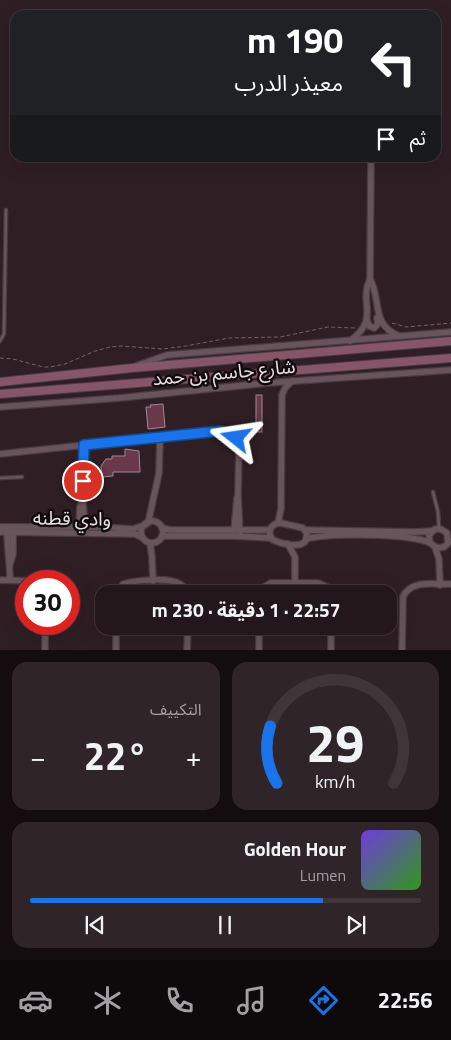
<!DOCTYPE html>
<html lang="ar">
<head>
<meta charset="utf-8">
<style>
  :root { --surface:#23171b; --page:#2f2428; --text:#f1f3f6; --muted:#a39fa3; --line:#40363a; --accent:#1a73e8 }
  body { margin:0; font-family:"Titillium Web","Noto Sans Arabic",sans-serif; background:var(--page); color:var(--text); direction:rtl; height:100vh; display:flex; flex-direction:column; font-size:19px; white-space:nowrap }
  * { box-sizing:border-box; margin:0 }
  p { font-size:16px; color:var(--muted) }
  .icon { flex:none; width:28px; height:28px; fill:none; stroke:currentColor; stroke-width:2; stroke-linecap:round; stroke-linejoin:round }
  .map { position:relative; height:650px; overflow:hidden; direction:ltr }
  .panel { display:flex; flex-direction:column; gap:12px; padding:12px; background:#130d0f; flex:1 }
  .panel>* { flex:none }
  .hud { position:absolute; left:10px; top:10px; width:431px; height:152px; border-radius:15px; box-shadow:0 5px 20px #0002,0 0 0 1px var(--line); direction:rtl; background:#202124; color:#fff; overflow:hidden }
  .speed { position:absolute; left:15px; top:570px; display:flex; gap:10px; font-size:25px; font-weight:700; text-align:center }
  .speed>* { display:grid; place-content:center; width:65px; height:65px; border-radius:50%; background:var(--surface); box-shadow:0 5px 20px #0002,0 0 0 1px var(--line); line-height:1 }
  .speed .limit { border:8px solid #d22; background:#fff; color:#111 }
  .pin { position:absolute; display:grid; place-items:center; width:42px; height:42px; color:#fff; margin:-21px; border:2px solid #fff; border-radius:50%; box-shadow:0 1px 5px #0007 }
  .me { position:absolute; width:55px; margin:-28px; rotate:285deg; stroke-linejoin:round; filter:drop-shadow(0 0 4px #0008) }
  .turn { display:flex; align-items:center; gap:18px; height:105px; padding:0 15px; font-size:22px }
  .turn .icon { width:65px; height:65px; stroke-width:2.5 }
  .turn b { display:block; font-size:35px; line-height:42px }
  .then { display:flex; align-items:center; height:48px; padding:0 15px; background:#0003; gap:10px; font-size:19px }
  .big { font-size:38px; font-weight:700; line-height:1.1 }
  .panel .widget { flex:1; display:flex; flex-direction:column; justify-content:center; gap:8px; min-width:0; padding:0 18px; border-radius:15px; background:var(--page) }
  .panel .dial { align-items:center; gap:0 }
  .dial svg { height:130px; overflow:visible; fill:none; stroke:var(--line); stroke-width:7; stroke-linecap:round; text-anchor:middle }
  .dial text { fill:var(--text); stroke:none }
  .song { display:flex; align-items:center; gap:15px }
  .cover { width:60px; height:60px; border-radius:8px; background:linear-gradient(135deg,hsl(260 70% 55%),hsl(110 70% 35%)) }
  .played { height:5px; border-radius:2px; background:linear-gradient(90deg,var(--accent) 75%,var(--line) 75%) }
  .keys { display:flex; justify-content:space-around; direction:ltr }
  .heat { display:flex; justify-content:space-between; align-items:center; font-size:28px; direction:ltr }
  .panel .tiles { flex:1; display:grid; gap:12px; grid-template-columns:1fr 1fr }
  .widget:last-child { grid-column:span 2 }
  .trip { position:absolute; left:95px; top:585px; width:302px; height:50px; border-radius:15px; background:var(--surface); box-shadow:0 5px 20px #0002,0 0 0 1px var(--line); font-weight:700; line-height:50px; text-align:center; direction:rtl }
  .tab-bar { display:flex; height:80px; justify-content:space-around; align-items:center; background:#0e090b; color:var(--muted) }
  .tab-bar .icon { width:35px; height:35px }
  .tab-bar .active { color:var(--accent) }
  .tab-bar b { font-size:22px; color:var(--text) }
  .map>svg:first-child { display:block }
  .building { fill:#69384a; stroke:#9e8a90 }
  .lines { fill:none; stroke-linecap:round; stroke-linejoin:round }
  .service-casing { stroke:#493b40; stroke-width:5 }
  .minor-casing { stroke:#493b40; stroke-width:8 }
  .secondary-casing { stroke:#493b40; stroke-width:10 }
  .path { stroke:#716367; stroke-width:1; stroke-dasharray:4 2.5; stroke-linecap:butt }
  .service { stroke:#68555b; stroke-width:2.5 }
  .minor { stroke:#68555b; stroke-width:5.5 }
  .secondary { stroke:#875568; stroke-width:8 }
  .route-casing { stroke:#114b97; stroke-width:12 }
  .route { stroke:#1a73e8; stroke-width:9 }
  .labels { text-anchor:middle; stroke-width:5; stroke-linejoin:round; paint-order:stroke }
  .street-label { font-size:19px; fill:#e9dee1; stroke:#120b0d }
</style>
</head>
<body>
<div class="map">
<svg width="451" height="650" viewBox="0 0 451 650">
  <rect width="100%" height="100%" fill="#2f1f24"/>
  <g class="building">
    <rect x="256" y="395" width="6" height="37"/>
    <polygon points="163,404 165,427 148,429 146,407 151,407 150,405"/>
    <polygon points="125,449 139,451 140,472 113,472 113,476 102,477 101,466 106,459 112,459 112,456 125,456"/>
  </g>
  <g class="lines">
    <defs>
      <g id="service">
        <polyline points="0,341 4,334 6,210"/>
        <polyline points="0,478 22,477"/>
        <polyline points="433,492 438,512 439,528"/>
      </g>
      <g id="minor">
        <path d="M370 279C382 300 370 324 399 336"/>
        <polyline points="367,320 369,326 374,328 378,324 377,318"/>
        <path d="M350 341C381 318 358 304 370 279L371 158"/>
        <polyline points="136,366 167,355 451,332"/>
        <polyline points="0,407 119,398 267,383 451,370"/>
        <polyline points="0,454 160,437 226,432 236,438 239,445 238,494 240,536"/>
        <polyline points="83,502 85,530"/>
        <circle cx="152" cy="532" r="11"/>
        <polyline points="148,523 159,473 160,437"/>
        <polyline points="278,523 281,509 282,395 285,388 292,381"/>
        <path d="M281 523 303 528 307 534 305 542C297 548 282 544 273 540 266 532 271 523 281 523Z"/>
        <polyline points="0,527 99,527 133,529 145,525"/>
        <polyline points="162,528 170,530 270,530"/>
        <path d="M7 529C7 547 10 563 10 580"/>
        <polyline points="79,530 80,507 82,500 84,445"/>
        <polyline points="306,530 416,532 432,531"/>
        <polyline points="234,531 237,498"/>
        <polyline points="0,532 135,534 143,538"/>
        <polyline points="162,536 234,536 270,538"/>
        <path d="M307 539C329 533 410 533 430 543"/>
        <polyline points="448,542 447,533 441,529 435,529 429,535 430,543 437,548 444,547 451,541"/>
        <polyline points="150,543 152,557 153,581"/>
        <polyline points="288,544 295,557 295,583"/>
        <polyline points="435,547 439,559 440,585"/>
        <polyline points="10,564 13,554 13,531"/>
        <polyline points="0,580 32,581"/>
        <path d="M117 594 123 584C135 580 170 577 180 584 184 586 186 590 187 594"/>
        <polyline points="260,594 264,587 271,583 318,583 327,587 331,594"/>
        <polyline points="45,650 45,624"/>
        <polyline points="116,650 116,626"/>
        <polyline points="187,650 188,626"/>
        <polyline points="259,650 259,626"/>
        <polyline points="331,650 331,626"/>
        <path d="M402 650 403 597C410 579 435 585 451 584"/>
      </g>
      <g id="secondary">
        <polyline points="0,382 132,368 451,341"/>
        <polyline points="0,394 451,358"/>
      </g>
    </defs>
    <use href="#service" class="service-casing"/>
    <use href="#minor" class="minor-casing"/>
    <use href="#secondary" class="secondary-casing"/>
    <g class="path">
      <polyline points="392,323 406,327 451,323"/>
      <polyline points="0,358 13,359 43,367 50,367 65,364 95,351 110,347 121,346 163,349 186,346 229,338 280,337 328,327 355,328"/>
    </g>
    <use href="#service" class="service"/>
    <use href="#minor" class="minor"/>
    <use href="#secondary" class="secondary"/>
  </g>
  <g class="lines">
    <defs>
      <polyline id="route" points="83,481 84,445 220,431 230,434 236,438"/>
    </defs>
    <use href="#route" class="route-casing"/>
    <use href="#route" class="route"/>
  </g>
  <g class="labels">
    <g class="street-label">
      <text transform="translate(224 372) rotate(-5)" y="7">شارع جاسم بن حمد</text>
      <text transform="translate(72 518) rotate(1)" y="7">وادي قطنه</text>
    </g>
  </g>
</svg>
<div class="speed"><div class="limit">30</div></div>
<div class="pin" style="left:83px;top:481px;background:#d93025"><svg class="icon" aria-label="arrive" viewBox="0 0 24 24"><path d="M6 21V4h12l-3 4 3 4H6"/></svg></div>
<svg class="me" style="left:236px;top:438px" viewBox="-20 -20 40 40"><path d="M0-17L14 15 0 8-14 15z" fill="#1a73e8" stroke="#fff" stroke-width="4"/></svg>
<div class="trip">22:57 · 1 دقيقة · 230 m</div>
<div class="hud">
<div class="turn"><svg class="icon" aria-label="left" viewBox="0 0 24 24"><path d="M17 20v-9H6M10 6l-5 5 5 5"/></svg><div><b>190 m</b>معيذر الدرب</div></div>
<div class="then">ثم<svg class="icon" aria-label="arrive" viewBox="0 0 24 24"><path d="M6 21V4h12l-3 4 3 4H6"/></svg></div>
</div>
</div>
<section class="panel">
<div class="tiles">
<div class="widget dial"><svg viewBox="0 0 100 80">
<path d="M14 69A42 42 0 1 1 86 69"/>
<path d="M14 69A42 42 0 0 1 10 34" stroke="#1a73e8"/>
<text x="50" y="56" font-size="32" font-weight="700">29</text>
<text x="50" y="72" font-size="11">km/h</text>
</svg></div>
<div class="widget"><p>التكييف</p>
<div class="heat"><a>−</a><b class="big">22°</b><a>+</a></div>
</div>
<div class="widget">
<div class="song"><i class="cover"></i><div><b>Golden Hour</b><p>Lumen</p></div></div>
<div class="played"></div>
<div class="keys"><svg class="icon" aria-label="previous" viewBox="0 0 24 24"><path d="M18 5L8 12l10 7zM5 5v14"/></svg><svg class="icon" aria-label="pause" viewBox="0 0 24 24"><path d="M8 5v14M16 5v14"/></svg><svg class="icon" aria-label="next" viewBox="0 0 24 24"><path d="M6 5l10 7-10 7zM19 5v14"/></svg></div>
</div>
</div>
</section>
<nav class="tab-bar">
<b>22:56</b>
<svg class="icon active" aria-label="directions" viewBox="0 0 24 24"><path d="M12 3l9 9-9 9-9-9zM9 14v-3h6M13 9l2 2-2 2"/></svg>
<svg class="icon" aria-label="music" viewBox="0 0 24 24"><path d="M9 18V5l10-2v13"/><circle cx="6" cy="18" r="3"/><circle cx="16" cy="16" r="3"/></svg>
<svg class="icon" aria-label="phone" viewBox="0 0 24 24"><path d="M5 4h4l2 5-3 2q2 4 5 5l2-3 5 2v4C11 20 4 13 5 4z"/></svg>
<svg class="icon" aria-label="climate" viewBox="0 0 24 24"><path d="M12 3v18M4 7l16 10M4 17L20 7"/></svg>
<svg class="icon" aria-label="car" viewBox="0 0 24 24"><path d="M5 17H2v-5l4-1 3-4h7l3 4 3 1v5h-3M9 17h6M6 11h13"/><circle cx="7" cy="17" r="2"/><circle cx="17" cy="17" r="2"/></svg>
</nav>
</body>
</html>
